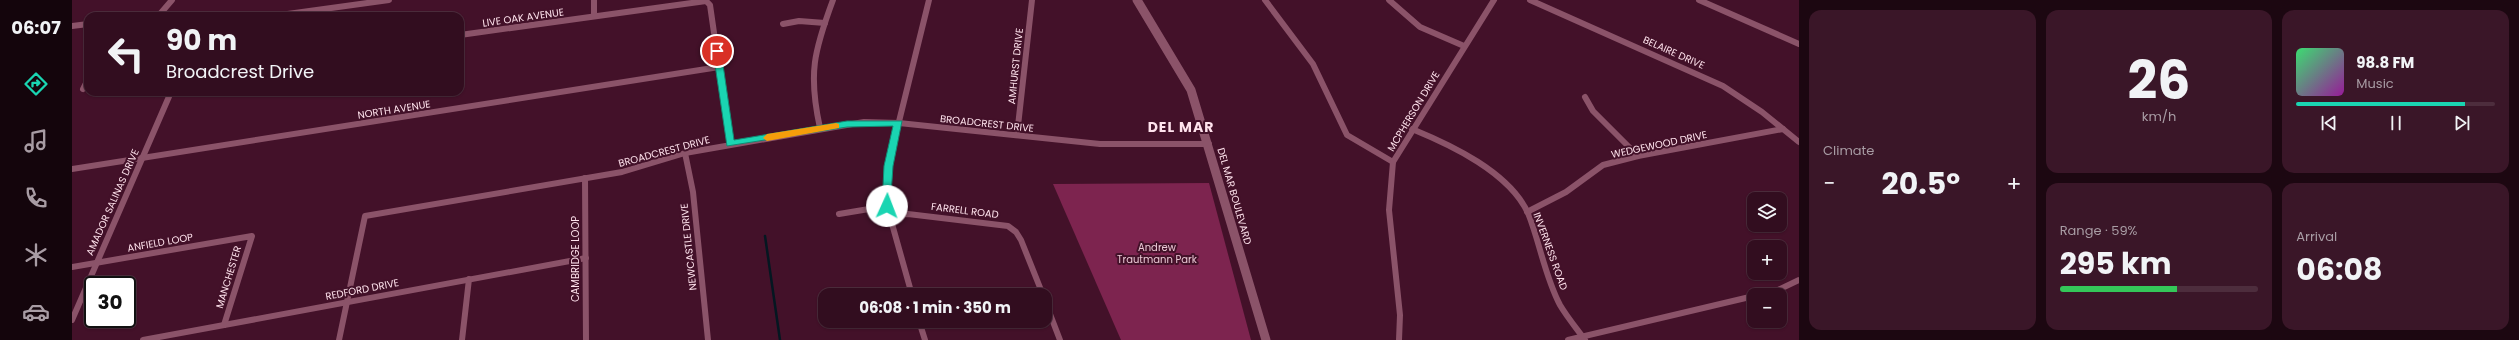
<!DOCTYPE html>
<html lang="en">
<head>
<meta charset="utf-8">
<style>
  :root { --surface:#320d1f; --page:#3a1628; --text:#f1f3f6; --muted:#a89ca4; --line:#4d2d3d; --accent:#1ad5b2 }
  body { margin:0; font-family:Poppins,sans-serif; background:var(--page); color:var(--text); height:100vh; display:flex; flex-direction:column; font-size:15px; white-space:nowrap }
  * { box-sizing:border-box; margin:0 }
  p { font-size:13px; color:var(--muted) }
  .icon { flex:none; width:22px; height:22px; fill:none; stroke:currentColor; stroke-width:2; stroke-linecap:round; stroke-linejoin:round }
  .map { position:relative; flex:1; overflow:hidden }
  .sheet { display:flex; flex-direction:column; gap:10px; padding:10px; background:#1c0711; width:720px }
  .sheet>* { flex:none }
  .banner { position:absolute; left:12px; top:12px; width:380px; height:84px; border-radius:12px; box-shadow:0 1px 3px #0004,0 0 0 1px var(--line); background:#320d1f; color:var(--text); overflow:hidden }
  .controls { position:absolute; left:1675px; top:192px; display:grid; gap:8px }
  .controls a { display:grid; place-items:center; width:40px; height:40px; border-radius:8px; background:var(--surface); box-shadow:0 1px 3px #0004,0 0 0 1px var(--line); font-size:20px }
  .speed { position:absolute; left:12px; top:276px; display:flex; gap:8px; font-size:20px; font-weight:700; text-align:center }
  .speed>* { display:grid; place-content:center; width:52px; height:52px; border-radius:50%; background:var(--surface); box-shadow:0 1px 3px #0004,0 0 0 1px var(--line); line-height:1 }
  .speed .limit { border:2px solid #111; border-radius:6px; background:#fff; color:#111 }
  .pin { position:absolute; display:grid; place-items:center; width:34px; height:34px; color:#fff; margin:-17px; border:2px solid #fff; border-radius:50%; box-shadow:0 1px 4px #0007 }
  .me { position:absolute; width:44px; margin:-22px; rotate:2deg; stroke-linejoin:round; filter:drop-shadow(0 0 3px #0008) }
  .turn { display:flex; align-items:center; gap:14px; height:84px; padding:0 16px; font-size:18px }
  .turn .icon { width:52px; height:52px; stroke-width:2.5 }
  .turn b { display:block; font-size:28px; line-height:34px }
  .big { font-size:30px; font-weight:700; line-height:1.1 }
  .sheet .card { flex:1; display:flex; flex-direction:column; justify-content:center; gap:6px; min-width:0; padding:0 14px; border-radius:12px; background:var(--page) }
  .sheet .dial { align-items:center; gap:0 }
  .dial b { font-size:52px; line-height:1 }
  .song { display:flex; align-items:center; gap:12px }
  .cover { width:48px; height:48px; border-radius:6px; background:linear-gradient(135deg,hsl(140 70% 55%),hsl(300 70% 35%)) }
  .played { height:4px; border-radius:2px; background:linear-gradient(90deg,var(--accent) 85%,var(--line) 85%) }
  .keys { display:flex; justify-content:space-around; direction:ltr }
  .heat { display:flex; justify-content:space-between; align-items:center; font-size:22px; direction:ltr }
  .charge { height:6px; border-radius:3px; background:linear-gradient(90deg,#34c759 59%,var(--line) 0) }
  .sheet .tiles { flex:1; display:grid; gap:10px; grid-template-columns:repeat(3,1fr) }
  .card:first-child { grid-row:span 2 }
  .trip { position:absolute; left:746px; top:288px; width:234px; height:40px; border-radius:12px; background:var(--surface); box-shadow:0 1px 3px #0004,0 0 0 1px var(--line); font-weight:700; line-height:40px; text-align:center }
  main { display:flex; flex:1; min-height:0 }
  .menu { display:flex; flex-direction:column; width:72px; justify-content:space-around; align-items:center; background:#14050c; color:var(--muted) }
  .menu .icon { width:28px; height:28px }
  .menu .on { color:var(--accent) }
  .menu b { font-size:18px; color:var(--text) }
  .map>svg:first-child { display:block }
  .green { fill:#7d244f }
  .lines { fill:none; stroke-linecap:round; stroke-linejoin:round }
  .stream { stroke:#041721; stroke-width:2.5 }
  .street { stroke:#8b5369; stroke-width:6 }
  .secondary { stroke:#8b5369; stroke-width:9 }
  .route { fill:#1ad5b2; stroke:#118a74 }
  .slow { fill:#f59e0b }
  .labels { text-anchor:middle; stroke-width:4; stroke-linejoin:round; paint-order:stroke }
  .street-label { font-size:10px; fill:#ffe3ed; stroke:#431129 }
  .park-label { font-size:10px; fill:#eac9d5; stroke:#431129 }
  .district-label { font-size:14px; font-weight:bold; letter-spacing:1px; fill:#ffe3ed; stroke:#431129 }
</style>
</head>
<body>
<main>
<nav class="menu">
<b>06:07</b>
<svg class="icon on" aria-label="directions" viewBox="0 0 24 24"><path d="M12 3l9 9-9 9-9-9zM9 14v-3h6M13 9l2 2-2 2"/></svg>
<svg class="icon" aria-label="music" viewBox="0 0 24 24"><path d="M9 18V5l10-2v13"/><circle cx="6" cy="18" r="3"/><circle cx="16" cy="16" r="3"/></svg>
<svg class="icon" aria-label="phone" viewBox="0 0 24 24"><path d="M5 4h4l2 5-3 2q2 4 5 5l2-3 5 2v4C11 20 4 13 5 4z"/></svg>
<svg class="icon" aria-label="climate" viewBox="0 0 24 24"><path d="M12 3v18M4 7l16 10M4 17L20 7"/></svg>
<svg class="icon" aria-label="car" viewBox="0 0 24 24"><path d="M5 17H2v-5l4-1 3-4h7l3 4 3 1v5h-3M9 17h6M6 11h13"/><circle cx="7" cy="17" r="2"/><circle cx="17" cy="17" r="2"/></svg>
</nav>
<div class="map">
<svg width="1727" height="340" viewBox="0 0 1727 340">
  <rect width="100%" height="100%" fill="#431129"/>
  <polygon class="green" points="1137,183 1179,340 1049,340 981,184"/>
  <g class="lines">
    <polyline class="stream" points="693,236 708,340"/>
    <g class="street">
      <polyline points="522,0 522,16"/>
      <polyline points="1193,0 1241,64 1275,135 1321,162"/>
      <polyline points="1317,0 1348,27 1392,46"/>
      <polyline points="1458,0 1651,86 1690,112 1727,142"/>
      <polyline points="1627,0 1727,44"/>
      <polyline points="88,14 100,0"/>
      <polyline points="68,16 88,14 102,16"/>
      <polyline points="201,16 317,0"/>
      <polyline points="711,24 727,21 753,23"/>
      <polyline points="0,26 16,24"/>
      <polyline points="388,35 634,1 638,5 658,144"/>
      <polyline points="11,89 16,79"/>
      <polyline points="1513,97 1521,111 1566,156"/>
      <path d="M748 128C736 74 742 51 761 0"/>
      <path d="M1340 129C1379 145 1437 172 1456 213 1468 243 1473 277 1488 305 1495 317 1505 329 1513 340"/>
      <polyline points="945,135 960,0"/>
      <polyline points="613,153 621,192 636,340"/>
      <polyline points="0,169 647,67"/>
      <polyline points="513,178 514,340"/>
      <polyline points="1455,212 1494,192 1531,165 1566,156 1711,129"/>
      <polyline points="767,214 815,206"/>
      <polyline points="818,216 836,214 936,226 944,232 949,240 971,295"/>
      <polyline points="0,267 180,236 152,325"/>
      <polyline points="840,295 815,206 816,166 857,0"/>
      <polyline points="1687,295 1704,291 1727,280"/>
      <polyline points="973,301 988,340"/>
      <polyline points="0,320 99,92"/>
      <polyline points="847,321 853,340"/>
      <polyline points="71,340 514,258"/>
      <polyline points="267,340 293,216 550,172 613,153 792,122 827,123 1028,144 1137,144"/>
      <polyline points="390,340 397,279"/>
      <polyline points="1327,340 1328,315 1317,210 1321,162 1422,0"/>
      <polyline points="1496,340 1682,296"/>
    </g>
    <polyline class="secondary" points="1065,0 1119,90 1194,340"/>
  </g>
  <polygon class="route" points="645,49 649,51 662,140 775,121 830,121 821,166 818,209 811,209 810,206 812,166 821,126 775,127 655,146 641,51"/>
  <polygon class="slow" points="764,123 767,124 767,128 695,141 691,138 695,134"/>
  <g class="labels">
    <g class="street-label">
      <text transform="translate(451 17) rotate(-8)" y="4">LIVE OAK AVENUE</text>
      <text transform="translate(1602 52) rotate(24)" y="4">BELAIRE DRIVE</text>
      <text transform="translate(943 66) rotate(-84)" y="4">AMHURST DRIVE</text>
      <text transform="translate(322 109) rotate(-9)" y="4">NORTH AVENUE</text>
      <text transform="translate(1341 111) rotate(-59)" y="4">MCPHERSON DRIVE</text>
      <text transform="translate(915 123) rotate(6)" y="4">BROADCREST DRIVE</text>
      <text transform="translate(1587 144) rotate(-12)" y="4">WEDGEWOOD DRIVE</text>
      <text transform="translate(592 151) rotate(-15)" y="4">BROADCREST DRIVE</text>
      <text transform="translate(1163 196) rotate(74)" y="4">DEL MAR BOULEVARD</text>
      <text transform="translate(40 202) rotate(-66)" y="4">AMADOR SALINAS DRIVE</text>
      <text transform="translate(893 210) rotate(7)" y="4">FARRELL ROAD</text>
      <text transform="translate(88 242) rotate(-10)" y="4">ANFIELD LOOP</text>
      <text transform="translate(616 247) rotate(-96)" y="4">NEWCASTLE DRIVE</text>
      <text transform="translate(1479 251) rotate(70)" y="4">INVERNESS ROAD</text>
      <text transform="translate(503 259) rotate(-90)" y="4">CAMBRIDGE LOOP</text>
      <text transform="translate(156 277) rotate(-73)" y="4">MANCHESTER</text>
      <text transform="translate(290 289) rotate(-11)" y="4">REDFORD DRIVE</text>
    </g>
    <g class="park-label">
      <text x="1085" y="251">Andrew<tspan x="1085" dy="12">Trautmann Park</tspan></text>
    </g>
    <g class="district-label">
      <text x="1109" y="132">DEL MAR</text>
    </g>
  </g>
</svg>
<div class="controls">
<a><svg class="icon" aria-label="layers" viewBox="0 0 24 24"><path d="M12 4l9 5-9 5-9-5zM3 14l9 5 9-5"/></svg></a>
<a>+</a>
<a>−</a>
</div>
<div class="speed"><div class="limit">30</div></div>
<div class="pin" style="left:645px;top:51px;background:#d93025"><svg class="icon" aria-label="arrive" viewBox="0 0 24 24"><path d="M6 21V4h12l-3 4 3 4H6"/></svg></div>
<svg class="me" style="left:815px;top:206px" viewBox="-20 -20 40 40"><circle r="19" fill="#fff"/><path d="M0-13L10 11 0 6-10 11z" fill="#1ad5b2"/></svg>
<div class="trip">06:08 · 1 min · 350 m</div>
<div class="banner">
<div class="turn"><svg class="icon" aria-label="left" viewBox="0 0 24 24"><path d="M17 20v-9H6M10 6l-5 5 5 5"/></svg><div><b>90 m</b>Broadcrest Drive</div></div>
</div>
</div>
<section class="sheet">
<div class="tiles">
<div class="card"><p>Climate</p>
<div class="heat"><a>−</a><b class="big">20.5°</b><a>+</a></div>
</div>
<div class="card dial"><b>26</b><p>km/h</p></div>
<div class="card">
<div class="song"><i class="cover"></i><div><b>98.8 FM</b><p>Music</p></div></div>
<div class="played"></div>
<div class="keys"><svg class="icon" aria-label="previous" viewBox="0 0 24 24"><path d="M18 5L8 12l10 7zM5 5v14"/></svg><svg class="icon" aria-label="pause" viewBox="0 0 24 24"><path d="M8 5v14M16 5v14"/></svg><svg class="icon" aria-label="next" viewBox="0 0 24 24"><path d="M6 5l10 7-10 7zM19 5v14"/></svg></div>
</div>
<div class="card"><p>Range · 59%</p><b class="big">295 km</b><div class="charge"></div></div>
<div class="card"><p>Arrival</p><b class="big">06:08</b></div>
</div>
</section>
</main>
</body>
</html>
